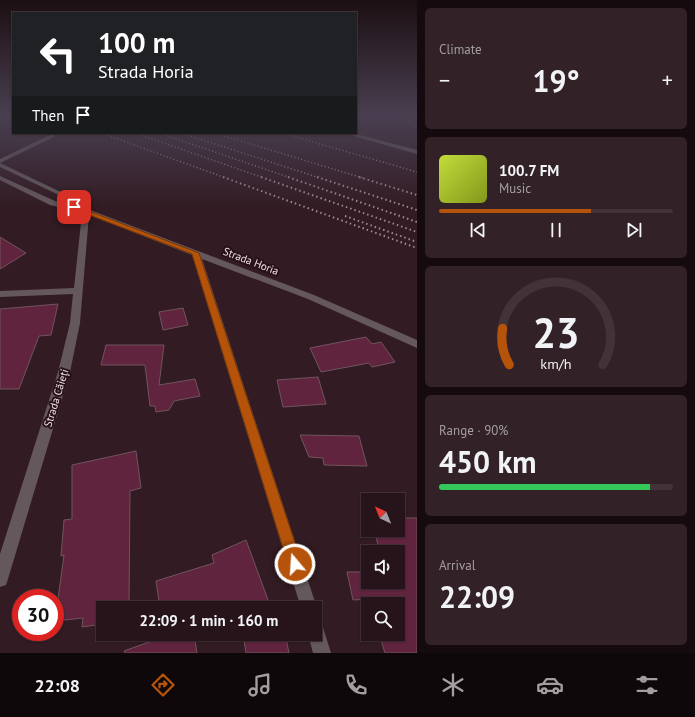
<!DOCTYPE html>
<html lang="en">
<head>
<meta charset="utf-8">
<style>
  :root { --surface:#26141a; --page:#322127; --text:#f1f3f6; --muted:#a49ea2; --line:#423339; --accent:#b45309 }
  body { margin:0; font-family:"PT Sans",sans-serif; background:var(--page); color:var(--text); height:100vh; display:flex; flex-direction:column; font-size:15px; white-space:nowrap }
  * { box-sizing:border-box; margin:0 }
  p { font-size:13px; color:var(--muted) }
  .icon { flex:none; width:22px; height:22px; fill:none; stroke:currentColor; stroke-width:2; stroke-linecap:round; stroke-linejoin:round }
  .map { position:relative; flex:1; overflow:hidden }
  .details { display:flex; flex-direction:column; gap:8px; padding:8px; background:#150b0e; width:278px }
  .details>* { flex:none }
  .guide { position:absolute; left:12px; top:12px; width:345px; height:122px; border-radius:0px; box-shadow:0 1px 3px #0004,0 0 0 1px var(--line); background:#202124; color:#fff; overflow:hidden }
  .needle { width:26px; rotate:317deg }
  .controls { position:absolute; left:361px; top:493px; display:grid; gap:8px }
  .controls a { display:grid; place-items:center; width:44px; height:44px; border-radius:0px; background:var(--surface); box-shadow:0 1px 3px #0004,0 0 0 1px var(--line); font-size:20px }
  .speed { position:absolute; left:12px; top:589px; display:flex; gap:8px; font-size:20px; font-weight:700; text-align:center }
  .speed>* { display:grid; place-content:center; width:52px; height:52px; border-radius:50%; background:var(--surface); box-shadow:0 1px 3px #0004,0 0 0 1px var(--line); line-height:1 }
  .speed .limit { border:6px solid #d22; background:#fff; color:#111 }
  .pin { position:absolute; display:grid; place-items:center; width:34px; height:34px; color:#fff; margin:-17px; border-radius:8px; box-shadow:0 2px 6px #0006 }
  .me { position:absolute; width:44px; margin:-22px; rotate:342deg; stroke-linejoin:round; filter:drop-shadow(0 0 3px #0008) }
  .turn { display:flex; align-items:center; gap:14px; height:84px; padding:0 20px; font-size:18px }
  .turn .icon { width:52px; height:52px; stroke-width:2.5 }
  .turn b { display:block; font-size:28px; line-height:34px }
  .then { display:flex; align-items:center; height:38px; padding:0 20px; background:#0003; gap:8px; font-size:15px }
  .big { font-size:30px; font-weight:600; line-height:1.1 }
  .details .tile { flex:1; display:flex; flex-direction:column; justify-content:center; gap:6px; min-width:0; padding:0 14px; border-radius:6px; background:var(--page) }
  .details .dial { align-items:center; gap:0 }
  .dial svg { height:104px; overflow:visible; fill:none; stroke:var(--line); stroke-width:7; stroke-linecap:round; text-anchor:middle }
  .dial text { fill:var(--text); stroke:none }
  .song { display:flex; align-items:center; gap:12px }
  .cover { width:48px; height:48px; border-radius:6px; background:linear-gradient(135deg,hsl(70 70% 55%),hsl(70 70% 35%)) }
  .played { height:4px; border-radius:2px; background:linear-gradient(90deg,var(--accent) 65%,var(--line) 65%) }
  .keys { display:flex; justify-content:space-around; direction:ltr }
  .heat { display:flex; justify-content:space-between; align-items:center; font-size:22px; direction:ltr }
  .charge { height:6px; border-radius:3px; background:linear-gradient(90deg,#34c759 90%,var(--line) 0) }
  .trip { position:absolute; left:96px; top:601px; width:226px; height:40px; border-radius:0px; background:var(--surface); box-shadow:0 1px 3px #0004,0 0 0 1px var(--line); font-weight:600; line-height:40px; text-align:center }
  .tabs { display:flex; height:64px; justify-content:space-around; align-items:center; background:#0f080a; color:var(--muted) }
  .tabs .icon { width:28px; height:28px }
  .tabs .on { color:var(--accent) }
  .tabs b { font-size:18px; color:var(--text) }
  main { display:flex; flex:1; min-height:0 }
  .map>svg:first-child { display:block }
  .building { fill:#61243e; stroke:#70545d }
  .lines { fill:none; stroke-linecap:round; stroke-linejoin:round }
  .minor { fill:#64585c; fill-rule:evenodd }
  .rail-far1 { stroke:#9f8c92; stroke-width:1.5; stroke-dasharray:1 2.5; stroke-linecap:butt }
  .rail { stroke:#9f8c92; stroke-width:2; stroke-dasharray:1.5 3; stroke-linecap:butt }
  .route { fill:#b45309; stroke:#753606 }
  .labels { text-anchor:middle; stroke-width:4; stroke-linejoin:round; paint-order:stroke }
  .street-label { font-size:11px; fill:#f1e1e6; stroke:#28111a }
</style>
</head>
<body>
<main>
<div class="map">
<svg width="417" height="653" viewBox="0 0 417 653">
  <rect width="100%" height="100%" fill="#321b23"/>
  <g class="building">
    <polygon points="0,237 26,253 0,269"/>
    <polygon points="58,304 51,335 39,336 19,389 0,389 0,309"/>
    <polygon points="183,308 188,325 163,330 159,312"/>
    <polygon points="366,337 372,344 381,342 395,362 372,367 369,363 321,372 310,348"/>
    <polygon points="106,345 164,345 159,385 195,379 200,396 174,401 169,410 156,412 155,406 150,406 145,365 101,365"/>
    <polygon points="318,377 326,404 283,407 277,380"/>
    <polygon points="300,435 359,436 367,466 324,465 323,458 309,457"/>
    <polygon points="136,451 141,488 130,491 129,608 103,608 103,624 82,627 83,618 55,621 64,555 61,556 64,520 72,519 72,465"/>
    <polygon points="398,518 417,518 417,653 385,653 379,634 398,634 398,604 371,604 370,599 353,600 347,572 368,572 368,582 398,582 398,552 380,552 374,530 398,530"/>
    <polygon points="246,540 271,608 238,608 237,604 229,608 160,608 156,581 214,563 212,555"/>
    <polygon points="163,634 194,634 197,653 125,653 124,651 163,637"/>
    <polygon points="243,634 285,634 289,653 246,653"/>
  </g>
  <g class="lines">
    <g class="minor">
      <polygon points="343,133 352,133 417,150 417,154"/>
      <polygon points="52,134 55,136 54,137 0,163 0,159"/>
      <polygon points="0,163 65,194 77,205 314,295 417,340 417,348 308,299 202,259 317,608 315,613 315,608 301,608 192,255 89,215 80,323 70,372 8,579 6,585 0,587 0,554 58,372 70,323 73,294 0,297 0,291 74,288 82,213 50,205 0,180 0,176 55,201 67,203 61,196 0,167"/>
      <polygon points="315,619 321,621 331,653 313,653 308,634 315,634"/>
    </g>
    <g class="rail-far1">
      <polyline points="393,116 417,127"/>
      <polyline points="101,133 226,178"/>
      <polyline points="135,133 264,178"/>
      <polyline points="159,133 291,178"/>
      <polyline points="181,133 320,178"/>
      <polyline points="214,133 363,178"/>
      <polyline points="282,133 417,172"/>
    </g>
    <g class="rail">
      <polyline points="223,177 417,248"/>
      <polyline points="261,177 417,232"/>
      <polyline points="288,177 417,222"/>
      <polyline points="317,177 417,210"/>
      <polyline points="359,177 417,195"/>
      <polyline points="345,216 417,242"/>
    </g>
  </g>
  <linearGradient id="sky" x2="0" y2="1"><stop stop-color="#1c0f13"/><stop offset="0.56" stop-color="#493f50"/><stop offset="1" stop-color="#493f50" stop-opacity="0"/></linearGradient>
  <rect width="417" height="208" fill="url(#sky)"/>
  <polygon class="route" points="71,206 76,206 199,253 302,564 300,569 295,571 290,569 288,564 192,254 71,208"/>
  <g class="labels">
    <g class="street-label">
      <text transform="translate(251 261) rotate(21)" y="4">Strada Horia</text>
      <text transform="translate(56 398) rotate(-73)" y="4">Strada Căieți</text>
    </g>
  </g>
</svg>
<div class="controls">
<a><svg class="needle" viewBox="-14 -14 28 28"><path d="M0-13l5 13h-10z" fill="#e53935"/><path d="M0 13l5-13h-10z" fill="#a49ea2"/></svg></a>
<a><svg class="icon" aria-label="sound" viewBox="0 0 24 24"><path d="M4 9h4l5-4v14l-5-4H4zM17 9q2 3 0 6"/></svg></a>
<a><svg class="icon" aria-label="search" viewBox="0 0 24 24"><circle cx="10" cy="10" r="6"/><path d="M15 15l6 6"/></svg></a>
</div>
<div class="speed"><div class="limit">30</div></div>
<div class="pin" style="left:74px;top:207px;background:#d93025"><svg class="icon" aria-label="arrive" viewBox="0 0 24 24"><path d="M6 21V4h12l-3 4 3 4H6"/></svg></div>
<svg class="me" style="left:295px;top:564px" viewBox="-20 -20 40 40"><circle r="17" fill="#b45309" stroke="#fff" stroke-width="3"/><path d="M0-11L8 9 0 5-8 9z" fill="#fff"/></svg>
<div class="trip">22:09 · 1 min · 160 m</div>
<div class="guide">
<div class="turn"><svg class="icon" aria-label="left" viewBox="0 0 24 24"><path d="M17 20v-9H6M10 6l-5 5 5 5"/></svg><div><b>100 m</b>Strada Horia</div></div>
<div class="then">Then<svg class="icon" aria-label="arrive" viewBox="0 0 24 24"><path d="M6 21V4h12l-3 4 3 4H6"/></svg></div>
</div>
</div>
<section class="details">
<div class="tile"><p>Climate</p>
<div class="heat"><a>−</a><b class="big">19°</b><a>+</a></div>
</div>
<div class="tile">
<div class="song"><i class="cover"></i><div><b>100.7 FM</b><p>Music</p></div></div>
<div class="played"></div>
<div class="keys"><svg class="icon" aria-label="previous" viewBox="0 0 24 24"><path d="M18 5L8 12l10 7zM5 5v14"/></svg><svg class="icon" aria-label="pause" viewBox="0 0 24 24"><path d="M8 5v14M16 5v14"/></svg><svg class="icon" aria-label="next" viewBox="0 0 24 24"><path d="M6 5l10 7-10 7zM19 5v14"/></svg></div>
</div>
<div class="tile dial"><svg viewBox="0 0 100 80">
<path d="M14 69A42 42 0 1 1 86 69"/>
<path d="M14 69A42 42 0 0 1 9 41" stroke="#b45309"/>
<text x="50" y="56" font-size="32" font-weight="700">23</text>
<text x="50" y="72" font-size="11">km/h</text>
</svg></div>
<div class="tile"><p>Range · 90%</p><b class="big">450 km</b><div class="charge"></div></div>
<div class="tile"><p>Arrival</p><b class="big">22:09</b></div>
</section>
</main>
<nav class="tabs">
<b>22:08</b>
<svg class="icon on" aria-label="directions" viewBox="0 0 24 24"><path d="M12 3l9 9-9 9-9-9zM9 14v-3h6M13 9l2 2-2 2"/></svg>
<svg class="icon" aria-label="music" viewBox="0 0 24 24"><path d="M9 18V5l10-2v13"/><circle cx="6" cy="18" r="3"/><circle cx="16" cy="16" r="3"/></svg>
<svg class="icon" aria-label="phone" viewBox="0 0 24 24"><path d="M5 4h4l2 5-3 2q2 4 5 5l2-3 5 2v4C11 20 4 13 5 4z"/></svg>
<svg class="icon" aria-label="climate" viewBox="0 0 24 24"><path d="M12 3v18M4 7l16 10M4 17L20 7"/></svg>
<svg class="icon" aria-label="car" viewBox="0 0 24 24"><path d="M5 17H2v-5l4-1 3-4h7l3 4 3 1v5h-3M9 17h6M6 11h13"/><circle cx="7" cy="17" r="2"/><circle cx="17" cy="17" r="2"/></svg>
<svg class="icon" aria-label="filters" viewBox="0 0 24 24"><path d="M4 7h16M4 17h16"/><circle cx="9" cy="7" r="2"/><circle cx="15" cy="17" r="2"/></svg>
</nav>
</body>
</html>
